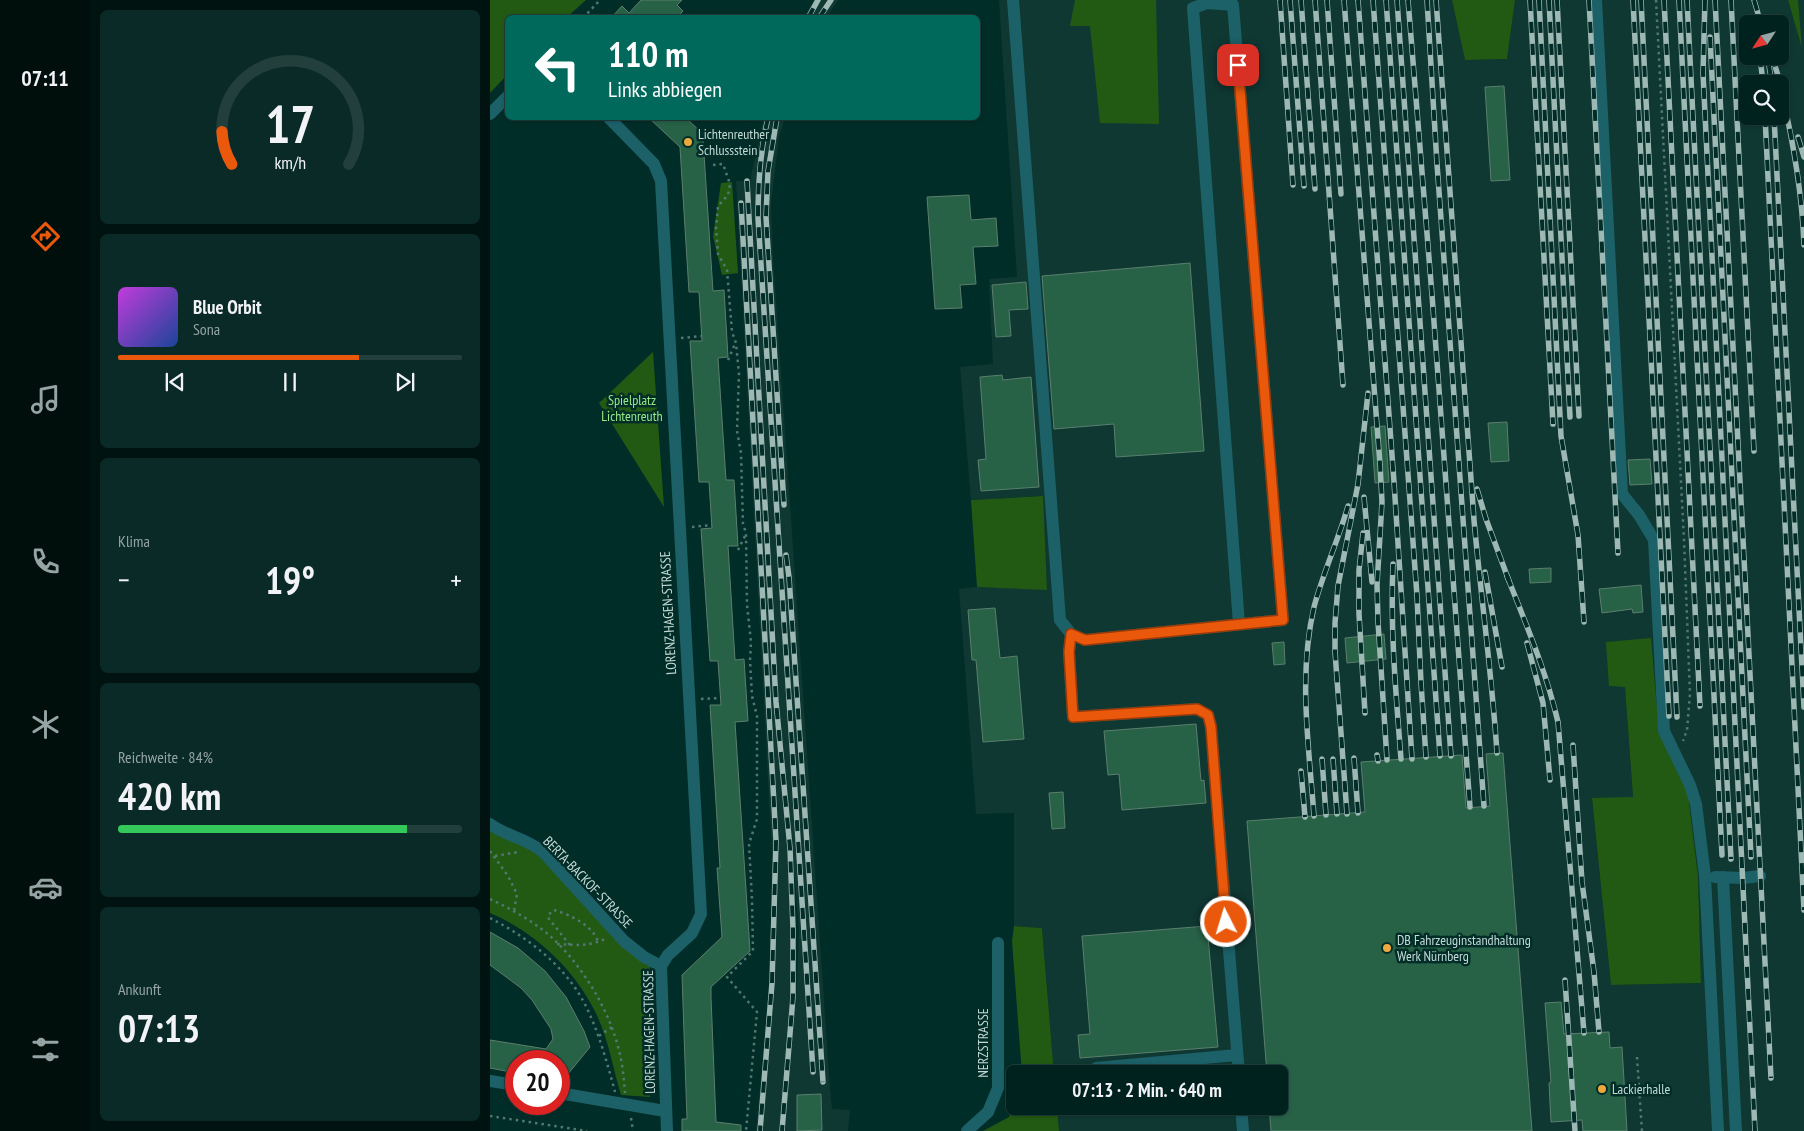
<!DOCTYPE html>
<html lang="de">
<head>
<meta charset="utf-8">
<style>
  :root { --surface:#00221e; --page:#0a2a27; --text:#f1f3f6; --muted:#95a4a4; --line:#223f3c; --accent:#ea580c }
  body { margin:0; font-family:"PT Sans Narrow",sans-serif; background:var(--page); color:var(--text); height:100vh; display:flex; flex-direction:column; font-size:19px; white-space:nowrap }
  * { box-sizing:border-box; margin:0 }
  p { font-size:16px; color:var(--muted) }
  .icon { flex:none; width:28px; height:28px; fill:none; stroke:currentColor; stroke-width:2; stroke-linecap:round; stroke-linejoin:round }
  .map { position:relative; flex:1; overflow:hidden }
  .panel { display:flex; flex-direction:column; gap:10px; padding:10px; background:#001310; width:400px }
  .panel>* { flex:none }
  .hud { position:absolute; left:15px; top:15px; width:475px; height:105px; border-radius:8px; box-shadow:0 1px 4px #0004,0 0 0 1px var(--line); background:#00695c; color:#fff; overflow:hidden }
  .needle { width:32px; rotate:234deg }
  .buttons { position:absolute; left:1249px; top:15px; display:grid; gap:10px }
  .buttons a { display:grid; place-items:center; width:50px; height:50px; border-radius:8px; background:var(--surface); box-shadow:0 1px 4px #0004,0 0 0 1px var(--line); font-size:25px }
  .speed { position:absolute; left:15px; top:1050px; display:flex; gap:10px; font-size:25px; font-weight:700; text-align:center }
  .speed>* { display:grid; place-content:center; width:65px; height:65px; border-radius:50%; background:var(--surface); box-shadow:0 1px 4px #0004,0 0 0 1px var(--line); line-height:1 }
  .speed .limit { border:8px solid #d22; background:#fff; color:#111 }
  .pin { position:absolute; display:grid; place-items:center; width:42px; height:42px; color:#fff; margin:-21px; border-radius:10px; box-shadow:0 2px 8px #0006 }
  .me { position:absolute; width:55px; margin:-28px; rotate:355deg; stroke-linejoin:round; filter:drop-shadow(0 0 4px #0008) }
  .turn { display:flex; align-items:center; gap:18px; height:105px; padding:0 20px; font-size:22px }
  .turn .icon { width:65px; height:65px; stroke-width:2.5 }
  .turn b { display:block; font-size:35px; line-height:42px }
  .big { font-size:38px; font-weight:600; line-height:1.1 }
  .panel .tile { flex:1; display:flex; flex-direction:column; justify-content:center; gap:8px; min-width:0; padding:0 18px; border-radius:8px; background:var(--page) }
  .panel .dial { align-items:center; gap:0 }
  .dial svg { height:130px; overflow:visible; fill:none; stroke:var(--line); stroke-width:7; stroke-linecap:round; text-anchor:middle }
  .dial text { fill:var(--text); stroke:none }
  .song { display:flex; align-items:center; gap:15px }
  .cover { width:60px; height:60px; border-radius:8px; background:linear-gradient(135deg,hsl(290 70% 55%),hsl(220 70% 35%)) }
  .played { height:5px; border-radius:2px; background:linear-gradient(90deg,var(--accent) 70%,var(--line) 70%) }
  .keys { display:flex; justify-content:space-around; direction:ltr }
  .heat { display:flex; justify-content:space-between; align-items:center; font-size:28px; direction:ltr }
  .charge { height:8px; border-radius:4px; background:linear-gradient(90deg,#34c759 84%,var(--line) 0) }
  .trip { position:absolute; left:516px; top:1065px; width:282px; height:50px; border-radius:8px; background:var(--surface); box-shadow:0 1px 4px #0004,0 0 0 1px var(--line); font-weight:600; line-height:50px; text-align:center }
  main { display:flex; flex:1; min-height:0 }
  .menu { display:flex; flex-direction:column; width:90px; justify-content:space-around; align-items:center; background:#000e0c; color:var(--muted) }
  .menu .icon { width:35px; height:35px }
  .menu .selected { color:var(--accent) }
  .menu b { font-size:22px; color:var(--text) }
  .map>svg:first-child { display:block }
  .built { fill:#0f3833; fill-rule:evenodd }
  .green { fill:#235a13 }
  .building { fill:#276247; stroke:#5c7e6d }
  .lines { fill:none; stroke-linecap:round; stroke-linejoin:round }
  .path { stroke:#547773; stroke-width:2.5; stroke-dasharray:2.5 4; stroke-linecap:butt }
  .minor { stroke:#1c6068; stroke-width:12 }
  .rail-casing { stroke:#9eb8b4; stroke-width:5.5 }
  .rail { stroke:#002d28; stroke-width:4; stroke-dasharray:11; stroke-linecap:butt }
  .route-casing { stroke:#983908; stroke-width:12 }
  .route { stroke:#ea580c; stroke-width:9 }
  .poi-dot { fill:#eea83c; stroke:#002d28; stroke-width:2 }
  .labels { text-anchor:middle; stroke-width:5; stroke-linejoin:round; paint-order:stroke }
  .poi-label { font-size:14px; fill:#c4dad6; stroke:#002d28; text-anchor:start }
  .park-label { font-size:14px; fill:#98ea85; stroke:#002d28 }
  .street-label { font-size:14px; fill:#c4dad6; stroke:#002d28 }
</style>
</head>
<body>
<main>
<nav class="menu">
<b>07:11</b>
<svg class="icon selected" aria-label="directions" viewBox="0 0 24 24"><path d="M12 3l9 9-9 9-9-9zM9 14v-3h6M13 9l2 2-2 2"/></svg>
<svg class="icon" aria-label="music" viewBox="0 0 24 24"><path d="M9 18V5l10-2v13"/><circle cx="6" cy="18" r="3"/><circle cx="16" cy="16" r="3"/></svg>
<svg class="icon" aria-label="phone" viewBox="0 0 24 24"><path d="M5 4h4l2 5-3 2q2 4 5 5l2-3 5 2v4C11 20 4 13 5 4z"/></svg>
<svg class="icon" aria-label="climate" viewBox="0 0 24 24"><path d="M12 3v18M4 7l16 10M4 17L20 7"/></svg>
<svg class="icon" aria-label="car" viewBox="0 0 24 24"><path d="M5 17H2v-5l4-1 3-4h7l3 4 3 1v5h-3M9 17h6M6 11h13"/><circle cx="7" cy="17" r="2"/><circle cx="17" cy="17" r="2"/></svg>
<svg class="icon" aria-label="filters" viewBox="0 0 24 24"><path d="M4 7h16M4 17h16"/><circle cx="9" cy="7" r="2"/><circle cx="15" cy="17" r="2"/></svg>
</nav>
<section class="panel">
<div class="tile dial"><svg viewBox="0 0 100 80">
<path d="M14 69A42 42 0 1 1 86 69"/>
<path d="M14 69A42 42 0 0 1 8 49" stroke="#ea580c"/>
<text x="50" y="56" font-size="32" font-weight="700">17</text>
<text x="50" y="72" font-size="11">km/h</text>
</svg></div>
<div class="tile">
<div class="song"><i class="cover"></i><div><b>Blue Orbit</b><p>Sona</p></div></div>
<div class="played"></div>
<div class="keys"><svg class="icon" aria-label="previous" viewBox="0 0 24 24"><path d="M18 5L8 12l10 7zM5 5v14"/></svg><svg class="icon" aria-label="pause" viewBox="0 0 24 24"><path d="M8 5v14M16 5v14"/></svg><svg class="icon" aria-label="next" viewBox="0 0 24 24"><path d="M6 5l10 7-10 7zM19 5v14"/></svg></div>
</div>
<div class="tile"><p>Klima</p>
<div class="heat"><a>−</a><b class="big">19°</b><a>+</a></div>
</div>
<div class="tile"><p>Reichweite · 84%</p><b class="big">420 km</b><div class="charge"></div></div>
<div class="tile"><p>Ankunft</p><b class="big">07:13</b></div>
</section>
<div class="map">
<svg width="1314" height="1131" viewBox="0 0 1314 1131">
  <rect width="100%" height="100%" fill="#002d28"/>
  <g class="built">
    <polygon points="324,0 348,0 337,17 314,17"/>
    <path d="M509 0H962L975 60 1017 59 1025 0H1298L1311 44 1308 0H1314V1131H569L567 1106H790V1074H564L552 928 524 926V813L486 814 469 589 487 587 557 589 552 496 481 500 470 367 503 364 499 279 527 277ZM1258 24H1290V56H1258ZM1258 84H1290V116H1258ZM1135 687 1198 794 1208 876 1211 983 1121 985 1102 799 1143 798Z"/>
    <path d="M274 118H295L289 137 281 204 283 257 340 1088 342 1109 360 1110 358 1131H266L280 983 282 853 246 181H260ZM303 860 309 928 306 1007Z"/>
  </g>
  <g class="green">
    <polygon points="0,0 96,0 77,17 18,18 17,75 0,93"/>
    <polygon points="585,0 666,0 669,124 610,123 600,26 580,26"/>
    <polygon points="962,0 1025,0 1017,59 975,60"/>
    <polygon points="1298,0 1308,0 1312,48"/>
    <polygon points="242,182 248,273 232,275 223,236 231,183"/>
    <polygon points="163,352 174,507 109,403"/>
    <polygon points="553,496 557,590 487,587 481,500"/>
    <polygon points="1161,638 1169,733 1198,794 1208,876 1211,983 1121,985 1102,798 1143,797 1135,687 1119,686 1116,642"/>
    <path d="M0 828 39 847 50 856 160 966V1097L131 1095C122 1065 117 1031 101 1004 80 965 41 930 0 913Z"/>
    <polygon points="524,926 552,928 564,1074 532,1074 522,941"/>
    <polygon points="525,1098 525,1106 567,1106 569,1131 493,1131 519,1117"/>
  </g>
  <g class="building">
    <polygon points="151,0 192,0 187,5 193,11 187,18 121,18 132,6 139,13"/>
    <polygon points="1014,86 1020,180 1001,181 995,87"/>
    <polygon points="159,118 196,118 215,136 213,139 223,291 234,290 238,357 228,358 236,480 244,480 248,546 238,546 245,660 254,659 258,721 245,722 260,951 221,987 221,997 226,1122 251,1125 251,1131 192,1131 192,1119 197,1119 192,975 232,937 227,868 230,868 220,705 231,705 228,661 220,661 211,529 222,528 219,482 209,482 200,341 212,341 209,292 199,292 190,147"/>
    <polygon points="479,195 481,220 506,218 508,246 483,247 486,284 470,285 472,308 445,309 437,197"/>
    <polygon points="700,263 714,451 626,457 624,424 564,429 552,276"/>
    <polygon points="536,282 538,309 519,310 521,336 506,337 502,285"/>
    <polygon points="512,375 513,380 541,377 549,487 491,491 488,460 496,459 490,377"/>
    <polygon points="1017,422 1019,461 1001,462 998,423"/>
    <polygon points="895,426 899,482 885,483 881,427"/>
    <polygon points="1160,459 1162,484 1140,485 1138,460"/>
    <polygon points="1061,568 1061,582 1040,583 1039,569"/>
    <polygon points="1151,585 1153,612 1143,613 1142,609 1112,613 1109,589"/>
    <polygon points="505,608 510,658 527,656 534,739 493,742 486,660 482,660 478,610"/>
    <polygon points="894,634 896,659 857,663 855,638"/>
    <polygon points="794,642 795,664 784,665 782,643"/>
    <polygon points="706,724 711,781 714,780 716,803 632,810 629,774 618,775 614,731"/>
    <polygon points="1007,753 1013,753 1042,1131 781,1131 779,1106 790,1106 790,1074 777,1074 757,821 875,812 871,762 972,755 976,808 1000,806 996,754"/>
    <polygon points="573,792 575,828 562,829 559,793"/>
    <polygon points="717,926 728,1047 590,1058 588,1035 600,1034 592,936"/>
    <polygon points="0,932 28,948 55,971 76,997 94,1031 100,1047 69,1085 69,1061 26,1061 26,1073 0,1068 0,1040 56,1049 63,1039 61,1029 42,1000 31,988 0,965"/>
    <polygon points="1071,1002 1074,1034 1119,1032 1120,1048 1132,1047 1137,1131 1093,1131 1092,1120 1061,1122 1059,1083 1061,1082 1055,1003"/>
    <polygon points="331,1094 332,1130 307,1131 307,1095"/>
  </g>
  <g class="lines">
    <g class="path">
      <polyline points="1166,0 1194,540 1200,694 1197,730 1193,741"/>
      <polyline points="93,18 110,0"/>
      <polyline points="223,165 233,164 240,184 238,195 228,206 226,228 228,254 237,270 242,332 246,343 249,374 247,431 251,453 253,524 256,533 257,605 261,642 260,661 262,696 267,716 267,819 259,844 262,899 263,951 237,977 267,1012 256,1131"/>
      <polyline points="191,338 212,336"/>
      <polyline points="238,360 245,344"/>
      <polyline points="202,527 222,525"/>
      <polyline points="248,550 256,534"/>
      <polyline points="211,699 230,698"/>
      <polyline points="0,851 18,876 27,894 24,911"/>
      <polyline points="5,856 28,852"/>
      <path d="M0 899C21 909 41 920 59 935 92 964 121 1012 130 1055 133 1067 134 1080 135 1093"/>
      <path d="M0 918C42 940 81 970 100 1015 111 1040 118 1066 125 1092"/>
      <path d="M67 944C87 945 98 947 117 938"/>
      <path d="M80 945 59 919 58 915 64 910C80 915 103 925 108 942"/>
      <polyline points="109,1036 122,1027"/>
      <polyline points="1147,1057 1152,1131"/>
      <polyline points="0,1116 97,1131"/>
      <polyline points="141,1118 143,1131"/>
    </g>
    <g class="minor">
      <polyline points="523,0 570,620 581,634 595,640 793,620 743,5 717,3 703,8 749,624"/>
      <polyline points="1106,0 1132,494 1149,515 1164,540 1174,731 1200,785 1206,804 1215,876 1228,1131"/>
      <polyline points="0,114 18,96"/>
      <polyline points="119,118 164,164 171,181 211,914 202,933 178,955 171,966 177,1131"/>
      <polyline points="581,634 579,652 583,717 707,709 718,715 721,727 749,1074"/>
      <path d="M0 824C18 837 36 838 53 852L134 941 154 957 171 966"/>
      <polyline points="1225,877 1253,878 1270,876"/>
      <polyline points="1233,877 1246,1131"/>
      <polyline points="606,1068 747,1055"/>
      <polyline points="0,1081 26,1085"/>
      <polyline points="69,1093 175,1111"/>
      <polyline points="751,1106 753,1131"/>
      <polyline points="477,1131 498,1112 508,1088 508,943"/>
    </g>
    <defs>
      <g id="rail">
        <polyline points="790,0 803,185"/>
        <polyline points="800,0 814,186"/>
        <polyline points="811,0 825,189"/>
        <polyline points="825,0 853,385"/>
        <polyline points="837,0 851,194"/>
        <polyline points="854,0 890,464 892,502 887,585 888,622 897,760"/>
        <polyline points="868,0 904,482 922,759"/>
        <polyline points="883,0 927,596 931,683 936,757"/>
        <polyline points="896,0 950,756"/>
        <polyline points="907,0 961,756"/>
        <polyline points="918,0 942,295 980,807"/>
        <polyline points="937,0 947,164 994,806"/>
        <path d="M946 0 984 520C991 598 1002 675 1007 753"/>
        <polyline points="1040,0 1063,424"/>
        <polyline points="1049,0 1071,436 1088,535 1094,622"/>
        <polyline points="1059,0 1080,417"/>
        <polyline points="1067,0 1089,416"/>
        <polyline points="1099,0 1128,553"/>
        <polyline points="1143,0 1179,716"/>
        <polyline points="1151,0 1187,717"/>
        <polyline points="1174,0 1210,706"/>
        <polyline points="1189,0 1232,855"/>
        <polyline points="1197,0 1241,859"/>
        <polyline points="1215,0 1213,73 1265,1131"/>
        <polyline points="1225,0 1281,1078"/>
        <polyline points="1241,0 1264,451"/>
        <polyline points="1264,0 1271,24"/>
        <polyline points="318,18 328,0"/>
        <polyline points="329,18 341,0"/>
        <polyline points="1220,37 1261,857"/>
        <polyline points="1270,56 1273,84"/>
        <polyline points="1282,56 1293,92"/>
        <polyline points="1279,66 1282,84"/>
        <path d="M1290 86C1303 139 1312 191 1314 245"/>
        <polyline points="1275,116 1314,910"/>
        <polyline points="1284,116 1314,707"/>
        <path d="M278 118C270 151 268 183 268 218L323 1072"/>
        <polyline points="287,118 278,171 276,217 294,505"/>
        <polyline points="1308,137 1314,157"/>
        <polyline points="257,181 286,702 300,848 303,929 303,997 292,1131"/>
        <polyline points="251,203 286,841 282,983 270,1131"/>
        <polyline points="987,489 996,519 1019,581"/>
        <polyline points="874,497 882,582"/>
        <polyline points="873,533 869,570 869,614 875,713"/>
        <polyline points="296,555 299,577 333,1082"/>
        <path d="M903 564C900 630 906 694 911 759"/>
        <polyline points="995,572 1012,667"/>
        <path d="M1017 576C1036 624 1056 671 1068 722L1094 1033"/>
        <polyline points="1037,643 1053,703 1060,780"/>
        <polyline points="1083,745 1092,882 1104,972 1109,1032"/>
        <polyline points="887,755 888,761"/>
        <polyline points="864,758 868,813"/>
        <polyline points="832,759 836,815"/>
        <polyline points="843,759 847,814"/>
        <polyline points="811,771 815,817"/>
        <polyline points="857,814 845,652 845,623 848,586 868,484 878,393"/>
        <path d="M824 816C819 747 808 676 824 607 833 573 848 541 858 506"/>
        <polyline points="1075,980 1085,1131"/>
      </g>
    </defs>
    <use href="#rail" class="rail-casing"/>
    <use href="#rail" class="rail"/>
  </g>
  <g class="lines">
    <defs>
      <polyline id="route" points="736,922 721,727 718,715 707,709 583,717 579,652 581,634 595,640 793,620 748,65"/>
    </defs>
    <use href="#route" class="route-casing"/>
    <use href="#route" class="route"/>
  </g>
  <g class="poi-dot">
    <circle cx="198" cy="142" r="5"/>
    <circle cx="897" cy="948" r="5"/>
    <circle cx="1112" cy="1089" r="5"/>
  </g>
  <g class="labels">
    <g class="poi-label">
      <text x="208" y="139">Lichtenreuther<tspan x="208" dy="16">Schlussstein</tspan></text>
      <text x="907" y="945">DB Fahrzeuginstandhaltung<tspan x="907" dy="16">Werk Nürnberg</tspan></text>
      <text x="1122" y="1094">Lackierhalle</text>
    </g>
    <g class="park-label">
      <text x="142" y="405">Spielplatz<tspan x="142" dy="16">Lichtenreuth</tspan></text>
    </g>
    <g class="street-label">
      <text transform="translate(178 613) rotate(-93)" y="5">LORENZ-HAGEN-STRASSE</text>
      <text transform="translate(98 882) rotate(46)" y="5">BERTA-BACKOF-STRASSE</text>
      <text transform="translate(159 1032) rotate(-91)" y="5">LORENZ-HAGEN-STRASSE</text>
      <text transform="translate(493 1043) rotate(-90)" y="5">NERZSTRASSE</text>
    </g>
  </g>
</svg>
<div class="buttons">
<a><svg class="needle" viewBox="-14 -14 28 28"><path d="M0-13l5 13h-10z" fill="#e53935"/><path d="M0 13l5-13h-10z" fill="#95a4a4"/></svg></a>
<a><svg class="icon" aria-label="search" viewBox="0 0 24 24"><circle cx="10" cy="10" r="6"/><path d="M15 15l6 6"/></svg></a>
</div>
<div class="speed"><div class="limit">20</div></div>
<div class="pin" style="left:748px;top:65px;background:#d93025"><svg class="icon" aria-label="arrive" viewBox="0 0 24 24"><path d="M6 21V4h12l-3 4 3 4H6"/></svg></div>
<svg class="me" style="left:736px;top:922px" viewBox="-20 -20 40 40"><circle r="17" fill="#ea580c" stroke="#fff" stroke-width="3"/><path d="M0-11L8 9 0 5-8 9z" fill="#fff"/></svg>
<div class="trip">07:13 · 2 Min. · 640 m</div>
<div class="hud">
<div class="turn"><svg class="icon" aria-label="left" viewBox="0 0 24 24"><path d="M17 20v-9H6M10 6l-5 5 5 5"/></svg><div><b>110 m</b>Links abbiegen</div></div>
</div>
</div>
</main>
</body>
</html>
